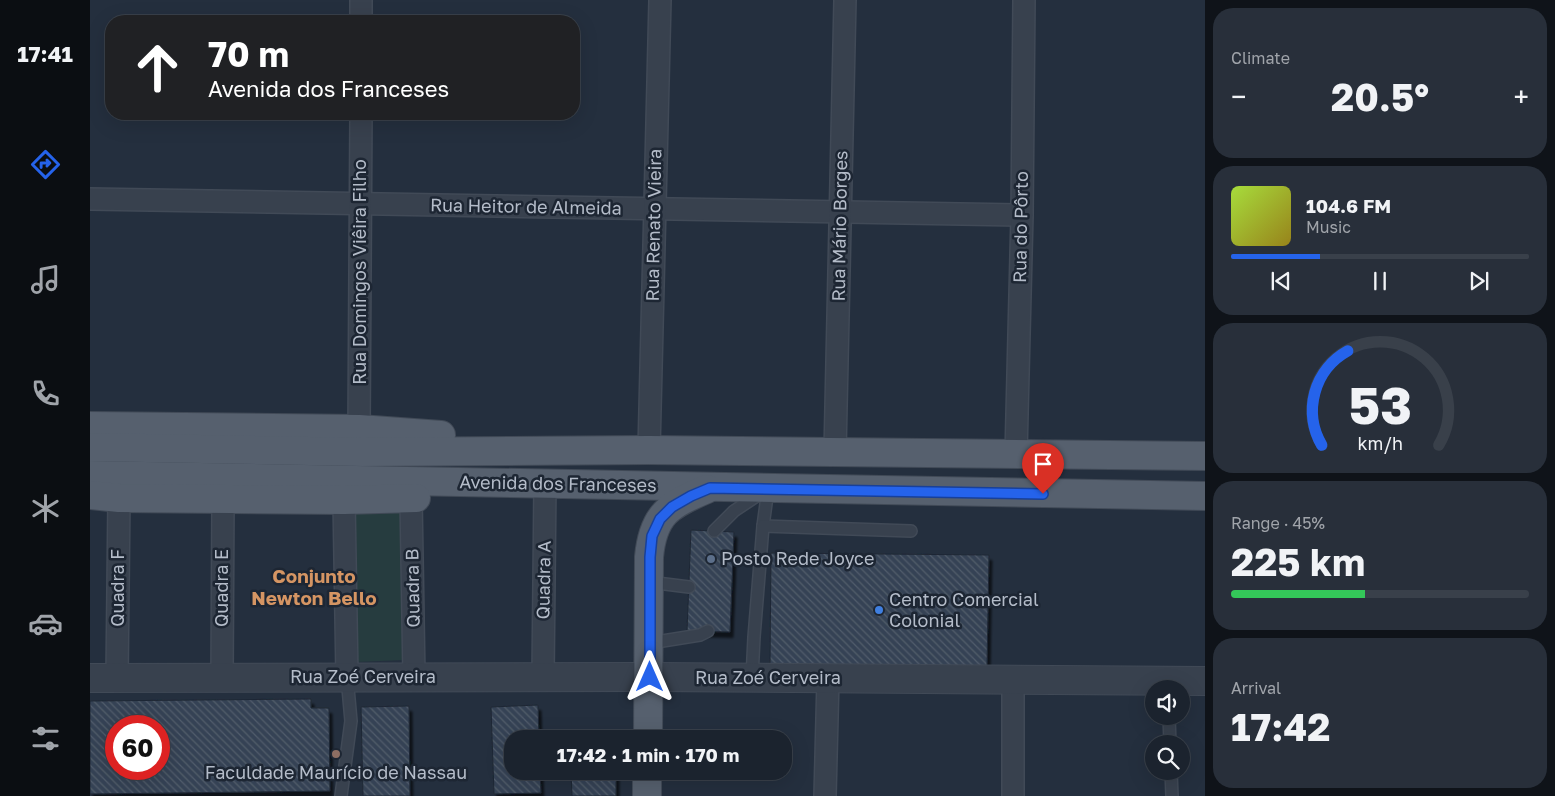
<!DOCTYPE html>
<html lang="en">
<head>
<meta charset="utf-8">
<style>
  :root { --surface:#1b232e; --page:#282f3a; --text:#f1f3f6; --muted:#a0a4aa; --line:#39404a; --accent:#2563eb }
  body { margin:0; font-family:"Golos Text",sans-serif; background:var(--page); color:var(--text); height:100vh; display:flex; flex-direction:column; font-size:19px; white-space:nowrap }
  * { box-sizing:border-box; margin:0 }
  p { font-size:16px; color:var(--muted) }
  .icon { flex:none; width:28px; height:28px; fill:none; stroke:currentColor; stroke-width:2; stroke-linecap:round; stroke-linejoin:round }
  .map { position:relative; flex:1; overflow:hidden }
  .details { display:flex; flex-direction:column; gap:8px; padding:8px; background:#0f1319; width:350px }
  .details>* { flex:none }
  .guide { position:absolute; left:15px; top:15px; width:475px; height:105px; border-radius:20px; box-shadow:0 5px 20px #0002,0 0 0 1px var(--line); background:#202124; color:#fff; overflow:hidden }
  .controls { position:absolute; left:1055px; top:680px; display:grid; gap:10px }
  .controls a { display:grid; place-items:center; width:45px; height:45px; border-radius:50%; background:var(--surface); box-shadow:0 5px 20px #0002,0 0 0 1px var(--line); font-size:25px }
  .speed { position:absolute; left:15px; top:715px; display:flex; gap:10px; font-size:25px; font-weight:700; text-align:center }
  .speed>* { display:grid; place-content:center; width:65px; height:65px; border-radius:50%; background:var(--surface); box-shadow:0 5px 20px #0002,0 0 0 1px var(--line); line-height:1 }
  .speed .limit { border:8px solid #d22; background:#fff; color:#111 }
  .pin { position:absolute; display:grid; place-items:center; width:42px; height:42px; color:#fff; margin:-51px -21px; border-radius:50% 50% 50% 0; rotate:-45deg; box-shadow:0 0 5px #0007 }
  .pin .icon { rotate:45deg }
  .me { position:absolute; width:55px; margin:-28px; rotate:0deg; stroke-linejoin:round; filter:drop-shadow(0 0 4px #0008) }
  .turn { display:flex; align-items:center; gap:18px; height:105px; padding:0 20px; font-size:22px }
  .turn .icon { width:65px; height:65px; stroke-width:2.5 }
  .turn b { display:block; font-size:35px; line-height:42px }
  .big { font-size:38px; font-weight:700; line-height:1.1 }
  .details .widget { flex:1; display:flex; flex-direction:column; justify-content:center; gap:8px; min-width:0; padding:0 18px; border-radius:20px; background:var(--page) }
  .details .dial { align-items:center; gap:0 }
  .dial svg { height:130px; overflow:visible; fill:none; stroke:var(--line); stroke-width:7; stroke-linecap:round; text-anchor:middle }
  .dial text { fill:var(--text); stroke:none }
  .song { display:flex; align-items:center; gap:15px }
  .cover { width:60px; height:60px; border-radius:8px; background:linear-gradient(135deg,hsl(80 70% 55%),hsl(50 70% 35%)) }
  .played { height:5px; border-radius:2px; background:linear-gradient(90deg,var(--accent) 30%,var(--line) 30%) }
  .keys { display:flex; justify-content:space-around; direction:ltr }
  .heat { display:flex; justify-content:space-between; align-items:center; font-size:28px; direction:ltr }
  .charge { height:8px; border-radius:4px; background:linear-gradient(90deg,#34c759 45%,var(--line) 0) }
  .trip { position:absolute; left:414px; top:730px; width:288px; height:50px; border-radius:20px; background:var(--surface); box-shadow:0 5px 20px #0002,0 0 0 1px var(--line); font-weight:700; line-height:50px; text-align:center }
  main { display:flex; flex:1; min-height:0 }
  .dock { display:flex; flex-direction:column; width:90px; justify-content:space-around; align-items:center; background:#0b0e12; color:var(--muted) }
  .dock .icon { width:35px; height:35px }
  .dock .on { color:var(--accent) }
  .dock b { font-size:22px; color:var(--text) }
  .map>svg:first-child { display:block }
  .park { fill:#263c3f }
  .building { fill:url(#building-back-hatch); stroke:#1f2835; fill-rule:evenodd; filter:url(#shadow) }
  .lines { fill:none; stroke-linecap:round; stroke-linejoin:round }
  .service-casing { stroke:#414a57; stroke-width:14 }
  .minor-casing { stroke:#414a57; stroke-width:24 }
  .tertiary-casing { stroke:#414a57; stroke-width:30 }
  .primary-casing { stroke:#414a57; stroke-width:30 }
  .service { stroke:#38414e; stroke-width:11 }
  .minor { stroke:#38414e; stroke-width:21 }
  .tertiary { stroke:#38414e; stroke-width:28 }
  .primary { stroke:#56606e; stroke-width:28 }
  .route-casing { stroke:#184099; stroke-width:12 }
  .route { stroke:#2563eb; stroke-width:9 }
  .service-dot { fill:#5c6f8a; stroke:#1d2633; stroke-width:2 }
  .shop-dot { fill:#3f7fe0; stroke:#1d2633; stroke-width:2 }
  .education-dot { fill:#8d6e63; stroke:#1d2633; stroke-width:2 }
  .labels { text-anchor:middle; stroke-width:5; stroke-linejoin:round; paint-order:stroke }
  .street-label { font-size:18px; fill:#b4bcc9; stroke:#1d2633 }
  .poi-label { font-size:18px; fill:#b4bcc9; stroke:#1d2633; text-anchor:start }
  .neighbourhood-label { font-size:19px; font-weight:bold; fill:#d59563; stroke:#1d2633 }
</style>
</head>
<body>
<main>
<nav class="dock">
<b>17:41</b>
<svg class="icon on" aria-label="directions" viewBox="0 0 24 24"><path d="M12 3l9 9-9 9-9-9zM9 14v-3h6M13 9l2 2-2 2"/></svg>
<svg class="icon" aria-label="music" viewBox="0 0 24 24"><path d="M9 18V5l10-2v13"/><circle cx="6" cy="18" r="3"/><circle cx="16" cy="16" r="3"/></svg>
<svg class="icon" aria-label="phone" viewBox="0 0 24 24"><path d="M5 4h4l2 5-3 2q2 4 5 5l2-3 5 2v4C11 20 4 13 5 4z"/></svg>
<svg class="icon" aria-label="climate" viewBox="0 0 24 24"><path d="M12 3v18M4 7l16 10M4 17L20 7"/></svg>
<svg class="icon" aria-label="car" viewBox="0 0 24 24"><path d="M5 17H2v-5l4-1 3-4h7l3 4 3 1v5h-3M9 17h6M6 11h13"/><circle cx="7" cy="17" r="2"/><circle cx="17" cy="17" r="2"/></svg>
<svg class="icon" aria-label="filters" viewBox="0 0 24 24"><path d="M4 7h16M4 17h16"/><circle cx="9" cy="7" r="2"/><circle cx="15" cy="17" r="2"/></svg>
</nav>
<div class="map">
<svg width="1115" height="796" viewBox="0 0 1115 796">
  <defs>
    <pattern id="building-back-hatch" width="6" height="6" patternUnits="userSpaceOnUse" patternTransform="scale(1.25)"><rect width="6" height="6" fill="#364354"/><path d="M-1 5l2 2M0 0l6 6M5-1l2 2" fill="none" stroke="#515c6b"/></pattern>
    <filter id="shadow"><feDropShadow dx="3" dy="5.5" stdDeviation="1" flood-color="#0009"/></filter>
  </defs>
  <rect width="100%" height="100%" fill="#242f3e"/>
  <polygon class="park" points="312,510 315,660 266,662 265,512"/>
  <g class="building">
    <polygon points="601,530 644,532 640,632 597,631"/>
    <polygon points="681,553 899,555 897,666 680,664"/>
    <path d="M221 699V708H239L240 791 0 794V701ZM26 726H69V769H26Z"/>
    <polygon points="448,705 449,739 422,739 422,771 450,771 451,793 404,794 401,707"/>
    <polygon points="319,706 320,796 273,796 271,707"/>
    <polygon points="525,731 525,739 481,739 481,732"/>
    <polygon points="481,771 526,771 526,796 482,796"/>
  </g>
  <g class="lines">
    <defs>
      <g id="service">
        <polyline points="673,526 678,489"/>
        <polyline points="624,531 644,511 671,493"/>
        <polyline points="559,582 599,587"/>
        <polyline points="560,643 610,635 618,631"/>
        <polyline points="662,678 664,637 673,526 821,531"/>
        <polyline points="1079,716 1080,744"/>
        <polyline points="1081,771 1082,796"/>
        <polyline points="251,796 261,721 257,677"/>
      </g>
      <g id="minor">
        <polyline points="271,21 271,0"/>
        <polyline points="0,199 932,215"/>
        <polyline points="269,429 271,114"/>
        <polyline points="559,450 570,0"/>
        <polyline points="745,452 755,0"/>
        <polyline points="926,454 932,215 934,0"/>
        <polyline points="321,498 324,677"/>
        <polyline points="254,500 257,677"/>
        <polyline points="453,677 455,484"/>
        <polyline points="27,678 29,498"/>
        <polyline points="132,678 133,499"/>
        <polyline points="735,796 738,679"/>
        <polyline points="923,796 923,680"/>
      </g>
      <polyline id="tertiary" points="0,678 560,677 1115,681"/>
      <g id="primary">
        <polyline points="0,426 269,429 351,435"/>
        <polyline points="0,447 272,452 559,450 1115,456"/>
        <polyline points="0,475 1115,496"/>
        <polyline points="0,495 29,498 254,500 326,498"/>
        <path d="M558 739 559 557C563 514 579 505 617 489"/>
        <polyline points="557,796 557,771"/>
      </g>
    </defs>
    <use href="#service" class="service-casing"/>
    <use href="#minor" class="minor-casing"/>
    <use href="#tertiary" class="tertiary-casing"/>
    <use href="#primary" class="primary-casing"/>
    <use href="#service" class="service"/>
    <use href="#minor" class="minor"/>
    <use href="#tertiary" class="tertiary"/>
    <use href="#primary" class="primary"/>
  </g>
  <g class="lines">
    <defs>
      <polyline id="route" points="560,677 560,557 562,536 570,519 582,507 601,496 620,488 953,494"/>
    </defs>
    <use href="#route" class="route-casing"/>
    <use href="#route" class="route"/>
  </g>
  <circle class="service-dot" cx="621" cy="559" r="5"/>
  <circle class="shop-dot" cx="789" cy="610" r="5"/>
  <circle class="education-dot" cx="246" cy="754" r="5"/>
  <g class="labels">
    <g class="street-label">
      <text transform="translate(436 207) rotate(1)" y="6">Rua Heitor de Almeida</text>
      <text transform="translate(564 225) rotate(-89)" y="6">Rua Renato Vieira</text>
      <text transform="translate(750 226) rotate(-89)" y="6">Rua Mário Borges</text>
      <text transform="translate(931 227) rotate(-89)" y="6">Rua do Pôrto</text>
      <text transform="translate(270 272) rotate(-90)" y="6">Rua Domingos Viêira Filho</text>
      <text transform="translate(468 484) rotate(1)" y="6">Avenida dos Franceses</text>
      <text transform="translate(454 580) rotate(-89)" y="6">Quadra A</text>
      <text transform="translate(28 588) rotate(-90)" y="6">Quadra F</text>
      <text transform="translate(132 588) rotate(-90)" y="6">Quadra E</text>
      <text transform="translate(323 588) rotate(-91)" y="6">Quadra B</text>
      <text x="273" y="683">Rua Zoé Cerveira</text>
      <text x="678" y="684">Rua Zoé Cerveira</text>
    </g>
    <g class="poi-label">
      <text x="631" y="565">Posto Rede Joyce</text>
      <text x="799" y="606">Centro Comercial<tspan x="799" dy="21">Colonial</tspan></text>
      <text x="246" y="779" text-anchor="middle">Faculdade Maurício de Nassau</text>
    </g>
    <g class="neighbourhood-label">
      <text x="224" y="583">Conjunto<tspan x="224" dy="22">Newton Bello</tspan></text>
    </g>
  </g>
</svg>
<div class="controls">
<a><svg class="icon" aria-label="sound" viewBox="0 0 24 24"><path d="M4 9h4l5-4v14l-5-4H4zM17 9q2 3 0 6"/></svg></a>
<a><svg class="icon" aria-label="search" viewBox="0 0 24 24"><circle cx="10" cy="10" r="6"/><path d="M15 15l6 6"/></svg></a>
</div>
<div class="speed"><div class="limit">60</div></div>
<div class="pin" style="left:953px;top:494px;background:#d93025"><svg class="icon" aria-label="arrive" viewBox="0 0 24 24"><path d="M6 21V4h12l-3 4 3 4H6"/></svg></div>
<svg class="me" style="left:560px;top:677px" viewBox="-20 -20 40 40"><path d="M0-17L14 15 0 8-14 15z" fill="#2563eb" stroke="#fff" stroke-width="4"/></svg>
<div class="trip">17:42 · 1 min · 170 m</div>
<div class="guide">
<div class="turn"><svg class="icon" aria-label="ahead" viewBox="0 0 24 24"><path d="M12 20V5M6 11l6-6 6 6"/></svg><div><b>70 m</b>Avenida dos Franceses</div></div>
</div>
</div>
<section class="details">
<div class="widget"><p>Climate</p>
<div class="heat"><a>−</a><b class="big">20.5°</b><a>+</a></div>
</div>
<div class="widget">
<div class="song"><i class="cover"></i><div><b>104.6 FM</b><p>Music</p></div></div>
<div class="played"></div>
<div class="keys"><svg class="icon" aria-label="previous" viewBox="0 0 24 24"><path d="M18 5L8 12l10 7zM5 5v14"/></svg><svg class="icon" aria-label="pause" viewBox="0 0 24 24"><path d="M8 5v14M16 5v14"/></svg><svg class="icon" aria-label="next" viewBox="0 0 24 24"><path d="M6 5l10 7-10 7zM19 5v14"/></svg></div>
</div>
<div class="widget dial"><svg viewBox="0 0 100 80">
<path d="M14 69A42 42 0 1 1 86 69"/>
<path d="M14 69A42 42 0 0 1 30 11" stroke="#2563eb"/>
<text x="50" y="56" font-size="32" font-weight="700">53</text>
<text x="50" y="72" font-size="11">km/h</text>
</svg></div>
<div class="widget"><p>Range · 45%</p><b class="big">225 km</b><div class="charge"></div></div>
<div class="widget"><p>Arrival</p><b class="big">17:42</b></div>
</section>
</main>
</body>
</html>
